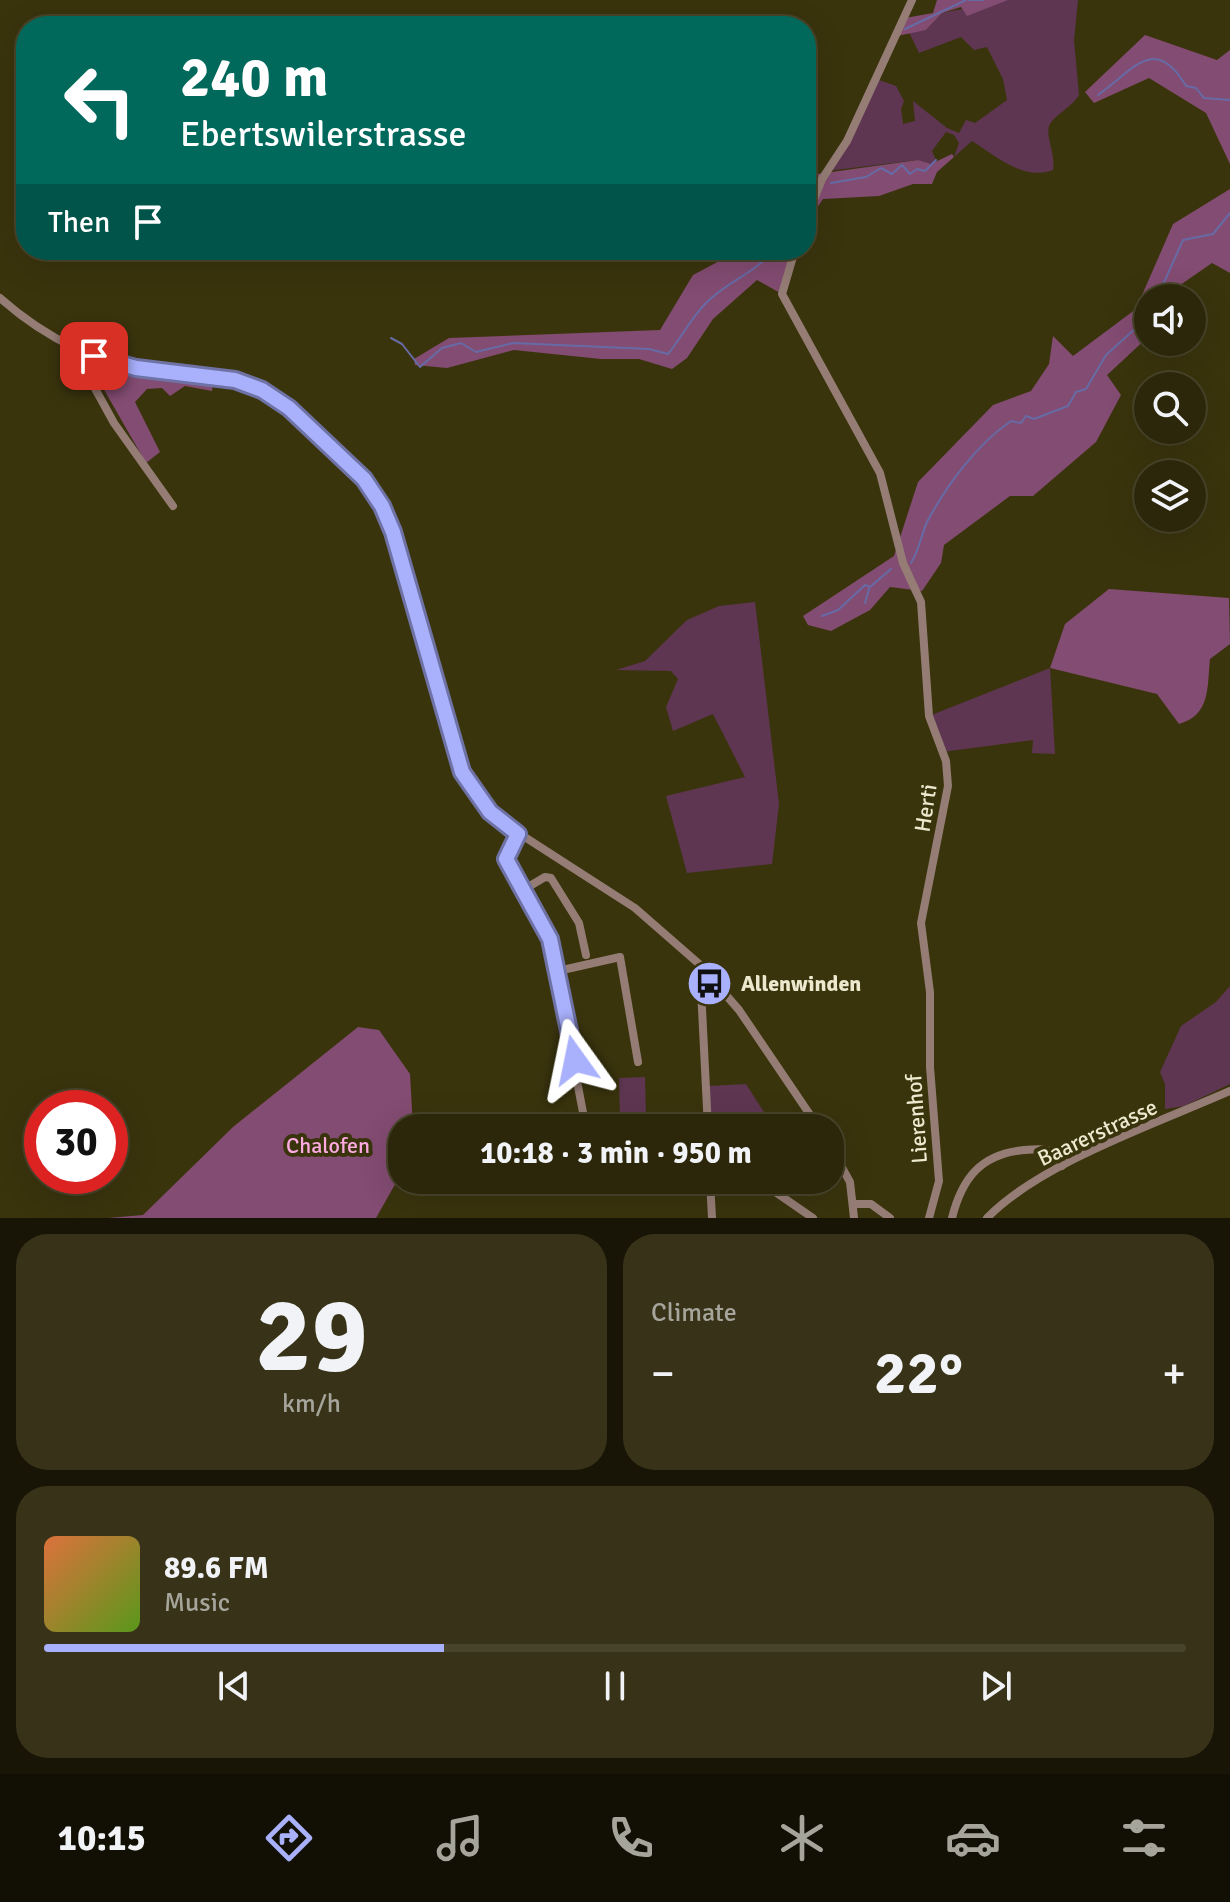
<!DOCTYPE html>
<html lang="en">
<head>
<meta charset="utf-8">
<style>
  :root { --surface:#2c270a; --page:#383318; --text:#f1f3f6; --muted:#a6a59c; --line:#48442b; --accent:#a9b0fc }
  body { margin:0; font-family:Signika,sans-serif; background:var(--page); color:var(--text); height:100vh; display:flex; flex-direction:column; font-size:30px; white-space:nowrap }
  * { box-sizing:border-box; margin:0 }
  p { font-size:26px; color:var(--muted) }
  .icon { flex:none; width:44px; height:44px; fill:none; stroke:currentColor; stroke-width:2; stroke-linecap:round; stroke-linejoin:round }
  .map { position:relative; height:1218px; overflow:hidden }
  .details { display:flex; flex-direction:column; gap:16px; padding:16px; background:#181506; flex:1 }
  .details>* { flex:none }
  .top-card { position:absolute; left:16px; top:16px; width:800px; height:244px; border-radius:32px; box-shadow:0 8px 32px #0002,0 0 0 2px var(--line); background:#00695c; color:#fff; overflow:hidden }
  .buttons { position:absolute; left:1134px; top:284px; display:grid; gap:16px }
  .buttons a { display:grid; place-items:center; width:72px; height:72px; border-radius:50%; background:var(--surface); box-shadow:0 8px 32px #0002,0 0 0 2px var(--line); font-size:40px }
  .speed { position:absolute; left:24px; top:1090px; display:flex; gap:16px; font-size:40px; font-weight:700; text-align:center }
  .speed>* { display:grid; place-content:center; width:104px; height:104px; border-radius:50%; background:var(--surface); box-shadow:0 8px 32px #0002,0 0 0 2px var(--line); line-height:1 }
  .speed .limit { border:12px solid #d22; background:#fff; color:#111 }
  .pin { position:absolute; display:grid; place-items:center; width:68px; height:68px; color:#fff; margin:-34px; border-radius:16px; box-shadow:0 4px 12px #0006 }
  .me { position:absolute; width:88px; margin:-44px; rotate:348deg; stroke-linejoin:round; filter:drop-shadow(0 0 6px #0008) }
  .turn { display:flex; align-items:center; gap:28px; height:168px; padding:0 32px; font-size:36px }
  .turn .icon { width:104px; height:104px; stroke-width:2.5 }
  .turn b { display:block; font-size:56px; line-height:68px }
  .then { display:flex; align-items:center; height:76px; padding:0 32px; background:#0003; gap:16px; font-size:30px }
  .big { font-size:60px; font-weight:700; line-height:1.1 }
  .details .card { flex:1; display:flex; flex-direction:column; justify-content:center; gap:12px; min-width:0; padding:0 28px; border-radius:32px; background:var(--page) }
  .details .dial { align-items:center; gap:0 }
  .dial b { font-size:104px; line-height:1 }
  .song { display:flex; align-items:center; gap:24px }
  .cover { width:96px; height:96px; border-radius:12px; background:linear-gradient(135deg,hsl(20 70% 55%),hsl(90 70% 35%)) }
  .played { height:8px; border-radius:4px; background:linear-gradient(90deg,var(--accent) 35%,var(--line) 35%) }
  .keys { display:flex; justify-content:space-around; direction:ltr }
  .heat { display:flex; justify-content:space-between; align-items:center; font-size:44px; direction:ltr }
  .details .tiles { flex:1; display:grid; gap:16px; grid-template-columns:1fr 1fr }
  .card:last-child { grid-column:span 2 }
  .trip { position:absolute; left:388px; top:1114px; width:456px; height:80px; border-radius:32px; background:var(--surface); box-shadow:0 8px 32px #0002,0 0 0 2px var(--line); font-weight:700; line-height:80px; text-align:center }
  .menu { display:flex; height:128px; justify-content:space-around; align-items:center; background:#121004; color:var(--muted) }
  .menu .icon { width:56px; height:56px }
  .menu .current { color:var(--accent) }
  .menu b { font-size:36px; color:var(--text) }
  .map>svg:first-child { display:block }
  .green { fill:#5e3652 }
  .forest { fill:#834c72 }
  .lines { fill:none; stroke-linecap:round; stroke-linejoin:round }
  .stream { stroke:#676ba5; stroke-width:2 }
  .minor { stroke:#957d75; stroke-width:8 }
  .route-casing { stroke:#6e72a4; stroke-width:20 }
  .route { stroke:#a9b0fc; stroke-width:14 }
  .labels { text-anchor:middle; stroke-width:8; stroke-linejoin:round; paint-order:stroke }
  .street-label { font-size:22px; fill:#ede9cf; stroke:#3a340d }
  .poi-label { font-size:22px; font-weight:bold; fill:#ede9cf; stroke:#3a340d; text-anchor:start }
  .park-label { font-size:22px; fill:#fdaae2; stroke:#3a340d }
</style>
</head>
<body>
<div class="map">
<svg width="1230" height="1218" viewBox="0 0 1230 1218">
  <rect width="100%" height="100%" fill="#3a340d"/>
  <g class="green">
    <path d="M1008 0H1078L1074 40 1079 95C1072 107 1057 113 1050 124 1044 133 1056 155 1053 170 1023 181 996 156 972 141L954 157 959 143 954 135 946 132 932 151 936 160 931 164 917 160 827 171 879 80 896 86 904 101 901 109 903 124 915 121 913 101 947 128 959 133 966 120 975 123 1007 100 1003 79 987 47 974 50 961 37 919 53 909 32 926 30 942 13Z"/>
    <polygon points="755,602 779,804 772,864 687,873 666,796 745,777 713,714 673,731 666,707 678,679 671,671 616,670 645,661 687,620 719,606"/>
    <polygon points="1050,668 1055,754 1032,753 1033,740 942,752 929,716"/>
    <polygon points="1230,986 1230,1084 1184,1106 1165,1109 1165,1084 1160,1072 1181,1026 1216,1002"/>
    <polygon points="645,1077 646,1117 620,1118 619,1078"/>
    <polygon points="746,1084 769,1120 761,1128 712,1128 709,1086"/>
  </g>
  <g class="forest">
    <polygon points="937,0 1008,0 967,16 961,7 942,13 926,30 897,36 905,18 933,13"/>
    <polygon points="1145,35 1217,60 1230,50 1230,164 1206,113 1149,78 1094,103 1085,92"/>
    <polygon points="952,154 954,157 937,172 932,184 913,184 879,196 823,199 806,224 806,180 810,175 918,160 931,164"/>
    <polygon points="1230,189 1230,273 1212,263 1173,290 1169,298 1148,298 1148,337 1107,375 1121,395 1096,442 1033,496 1010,496 944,545 941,563 922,591 890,587 870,610 831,631 808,625 803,616 894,556 918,482 993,405 1031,391 1049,364 1053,336 1073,356 1136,309 1173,224"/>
    <polygon points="740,250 795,250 782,294 757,280 713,319 687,358 672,369 639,359 601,359 514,350 447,368 415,365 414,359 449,338 660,330 693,275"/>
    <polygon points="87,360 114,368 213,381 212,391 185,386 170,396 162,388 147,389 135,402 160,452 146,463"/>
    <path d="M1109 589 1229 598 1230 644 1210 659C1207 687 1211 715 1179 724L1157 694 1050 668 1065 624Z"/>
    <polygon points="358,1027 379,1030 410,1074 413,1128 402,1128 402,1172 376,1218 108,1218 143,1215 233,1127"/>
  </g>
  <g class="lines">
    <g class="stream">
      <polyline points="969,0 983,0"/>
      <polyline points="905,29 966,0"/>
      <path d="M1098 95C1132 72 1154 32 1186 86L1196 88 1204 98 1230 100"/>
      <polyline points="831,183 866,177 881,168 892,174 902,165 910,174 917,169 925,171 936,160"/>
      <polyline points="806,201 811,192"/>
      <polyline points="1157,298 1183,240 1213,234 1230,213"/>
      <path d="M391 338 402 344 420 367 442 348 461 343 476 352 513 343 649 349 668 354C681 338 691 318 706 303 726 282 754 274 774 250"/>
      <path d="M911 563C919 550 921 536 927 522 946 486 977 444 1011 421L1021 423 1026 416 1034 419 1068 406 1076 392 1086 389 1106 355 1148 317"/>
      <polyline points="865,603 869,589"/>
      <polyline points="822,616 838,610 865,585 870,587 891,569"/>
    </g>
    <g class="minor">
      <polyline points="806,220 822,179 847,141 912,0"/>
      <polyline points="795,250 782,294 880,473 903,563 921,602 929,716 946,761 948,786 921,923 930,992 930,1067 939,1181 929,1218"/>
      <path d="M0 298C44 337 95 363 153 371 184 375 215 374 245 383 288 397 367 474 387 515L450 741 469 786 503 823 635 908 698 963 739 1010 819 1128"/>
      <polyline points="84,352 81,363 114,423 173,506"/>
      <polyline points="518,834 506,859 550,939 585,1123"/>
      <polyline points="523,890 545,877 551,878 579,923 586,955"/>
      <polyline points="558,971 620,957 638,1062"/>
      <polyline points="708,1128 701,989 708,973"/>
      <polyline points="830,1146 850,1182 854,1218"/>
      <polyline points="710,1180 712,1218"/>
      <polyline points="758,1180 813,1218"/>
      <polyline points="855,1204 871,1204 890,1218"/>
      <path d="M952 1218C962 1178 981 1154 1024 1150 1035 1149 1045 1148 1055 1153L1062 1166"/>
      <path d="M987 1218C1040 1163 1158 1123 1230 1091"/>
    </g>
  </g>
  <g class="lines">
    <defs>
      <polyline id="route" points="94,356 136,368 235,380 262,390 289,408 364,479 382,506 393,532 462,772 490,812 518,834 506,859 550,939 575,1060"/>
    </defs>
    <use href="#route" class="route-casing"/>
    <use href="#route" class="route"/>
  </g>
  <defs>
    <symbol id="bus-disc" viewBox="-11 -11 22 22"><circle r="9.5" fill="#a9b0fc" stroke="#3a340d"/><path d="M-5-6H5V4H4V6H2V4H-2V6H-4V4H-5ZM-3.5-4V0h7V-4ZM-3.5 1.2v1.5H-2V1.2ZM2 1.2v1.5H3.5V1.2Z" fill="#111"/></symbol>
  </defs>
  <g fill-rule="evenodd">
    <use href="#bus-disc" x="684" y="958" width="51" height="51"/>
  </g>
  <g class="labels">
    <g class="street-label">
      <text transform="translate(925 808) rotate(-81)" y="8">Herti</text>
      <text transform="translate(916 1119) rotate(-94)" y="8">Lierenhof</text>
      <text transform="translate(1097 1132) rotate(-25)" y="8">Baarerstrasse</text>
    </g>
    <g class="poi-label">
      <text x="741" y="991">Allenwinden</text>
    </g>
    <g class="park-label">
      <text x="328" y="1153">Chalofen</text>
    </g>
  </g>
</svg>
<div class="buttons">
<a><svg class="icon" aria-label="sound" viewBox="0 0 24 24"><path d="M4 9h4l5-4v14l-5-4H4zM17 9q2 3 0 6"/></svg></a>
<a><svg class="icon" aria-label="search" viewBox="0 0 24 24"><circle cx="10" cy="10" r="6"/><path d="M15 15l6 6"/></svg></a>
<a><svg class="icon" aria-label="layers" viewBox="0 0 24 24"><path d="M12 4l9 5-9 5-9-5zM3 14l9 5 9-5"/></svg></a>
</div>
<div class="speed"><div class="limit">30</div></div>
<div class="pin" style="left:94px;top:356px;background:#d93025"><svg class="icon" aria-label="arrive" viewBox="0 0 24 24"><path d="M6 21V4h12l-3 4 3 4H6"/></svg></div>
<svg class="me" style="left:575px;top:1060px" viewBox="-20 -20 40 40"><path d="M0-17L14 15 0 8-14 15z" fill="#a9b0fc" stroke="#fff" stroke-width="4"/></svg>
<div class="trip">10:18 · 3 min · 950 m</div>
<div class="top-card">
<div class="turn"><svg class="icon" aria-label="left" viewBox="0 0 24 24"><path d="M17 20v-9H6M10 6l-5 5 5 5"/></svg><div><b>240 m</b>Ebertswilerstrasse</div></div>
<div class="then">Then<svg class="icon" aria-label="arrive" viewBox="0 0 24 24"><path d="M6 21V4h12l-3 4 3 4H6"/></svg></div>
</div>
</div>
<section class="details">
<div class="tiles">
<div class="card dial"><b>29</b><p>km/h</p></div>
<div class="card"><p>Climate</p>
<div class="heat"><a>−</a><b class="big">22°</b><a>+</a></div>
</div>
<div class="card">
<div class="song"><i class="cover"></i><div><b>89.6 FM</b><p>Music</p></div></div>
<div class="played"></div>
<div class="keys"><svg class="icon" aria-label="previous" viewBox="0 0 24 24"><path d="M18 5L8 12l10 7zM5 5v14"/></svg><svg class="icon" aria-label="pause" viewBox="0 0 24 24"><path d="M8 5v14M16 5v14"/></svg><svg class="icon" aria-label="next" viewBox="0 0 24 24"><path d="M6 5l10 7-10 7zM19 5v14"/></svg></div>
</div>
</div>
</section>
<nav class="menu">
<b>10:15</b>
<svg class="icon current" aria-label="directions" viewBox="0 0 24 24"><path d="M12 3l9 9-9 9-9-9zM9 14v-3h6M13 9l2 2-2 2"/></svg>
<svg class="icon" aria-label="music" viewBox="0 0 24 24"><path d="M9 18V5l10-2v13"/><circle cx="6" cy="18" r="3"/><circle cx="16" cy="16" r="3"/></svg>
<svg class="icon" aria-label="phone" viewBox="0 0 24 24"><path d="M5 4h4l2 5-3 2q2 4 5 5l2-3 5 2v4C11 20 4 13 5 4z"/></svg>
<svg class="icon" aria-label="climate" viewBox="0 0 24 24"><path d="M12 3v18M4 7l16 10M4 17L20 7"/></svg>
<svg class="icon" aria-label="car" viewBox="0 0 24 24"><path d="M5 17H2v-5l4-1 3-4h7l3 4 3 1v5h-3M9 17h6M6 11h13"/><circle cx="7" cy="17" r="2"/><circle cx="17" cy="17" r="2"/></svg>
<svg class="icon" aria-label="filters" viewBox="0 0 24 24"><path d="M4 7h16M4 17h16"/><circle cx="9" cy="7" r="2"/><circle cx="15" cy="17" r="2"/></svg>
</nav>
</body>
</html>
